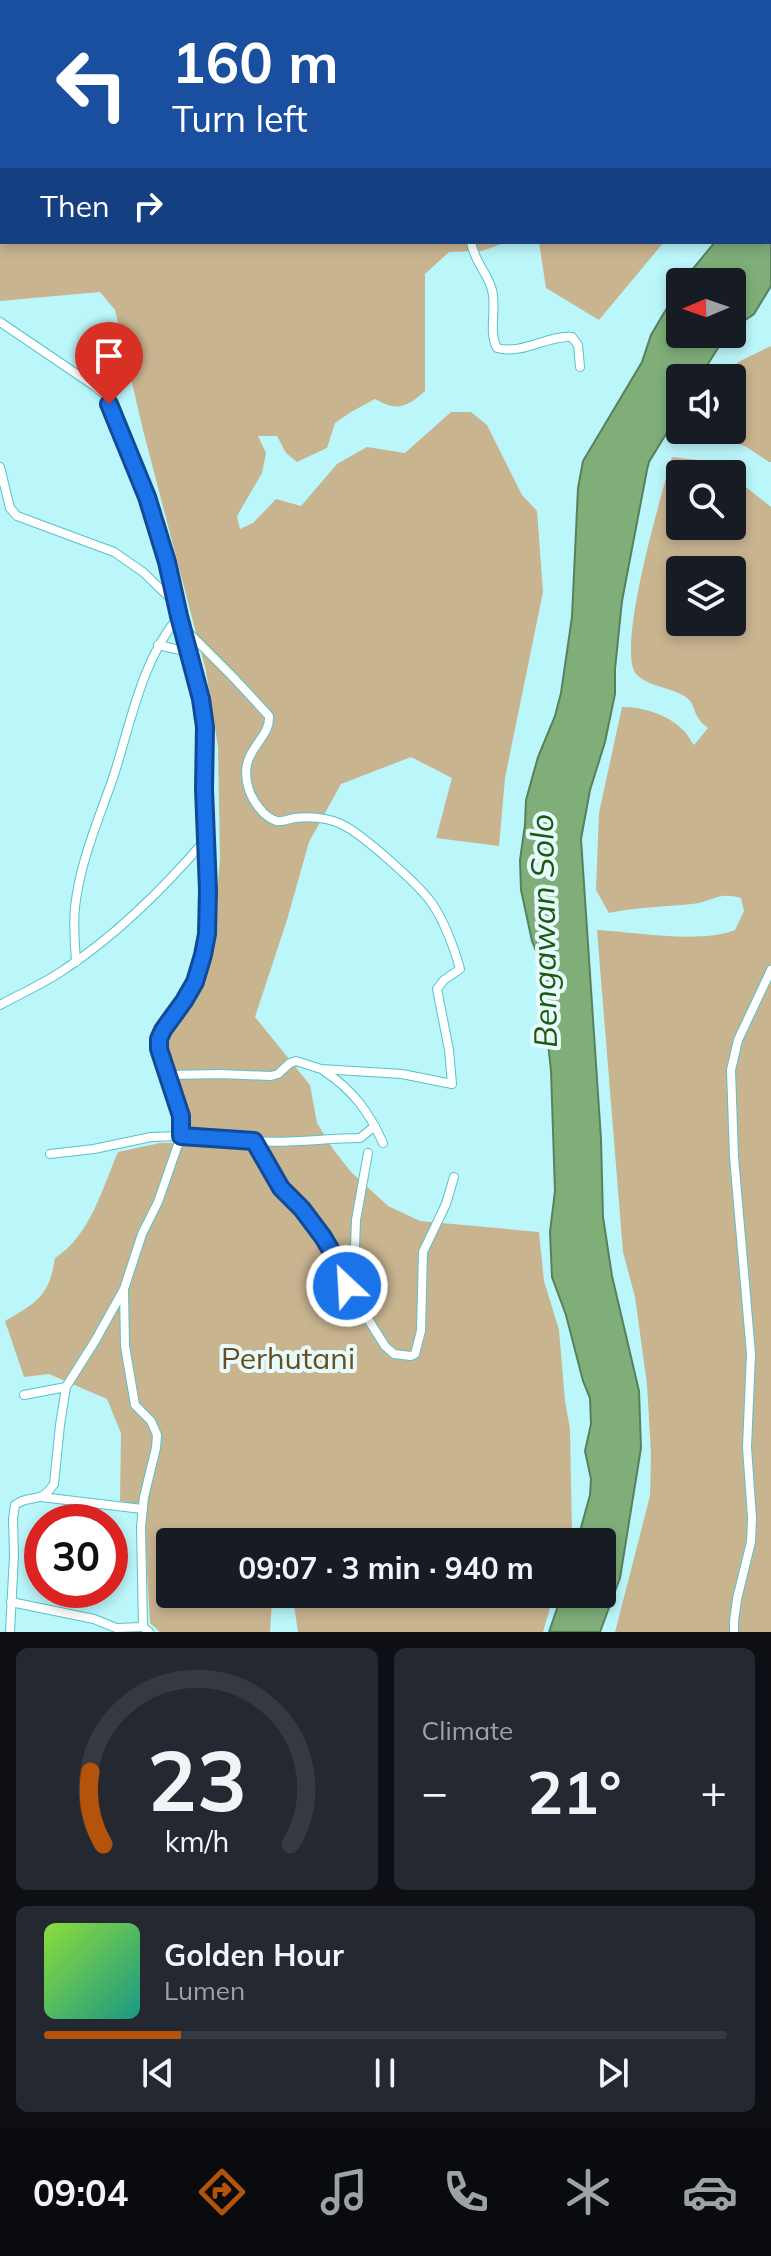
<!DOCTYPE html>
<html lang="en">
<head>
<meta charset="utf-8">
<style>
  :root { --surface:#171b24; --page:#242831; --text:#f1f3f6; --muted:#9ea1a6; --line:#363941; --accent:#b45309 }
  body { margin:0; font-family:Mulish,sans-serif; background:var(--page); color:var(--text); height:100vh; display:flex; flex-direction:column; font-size:30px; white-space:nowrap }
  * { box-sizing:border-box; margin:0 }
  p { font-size:26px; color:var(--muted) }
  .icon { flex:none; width:44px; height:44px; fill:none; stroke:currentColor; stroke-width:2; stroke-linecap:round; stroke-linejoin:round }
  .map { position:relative; height:1632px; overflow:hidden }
  .side { display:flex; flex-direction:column; gap:16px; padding:16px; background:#0d0f14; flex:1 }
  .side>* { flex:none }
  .banner { position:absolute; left:0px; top:0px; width:772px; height:244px; box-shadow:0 4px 12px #0003; background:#1a4fa0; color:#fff; overflow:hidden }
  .needle { width:52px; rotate:268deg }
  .fabs { position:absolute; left:666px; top:268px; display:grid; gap:16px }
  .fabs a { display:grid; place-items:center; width:80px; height:80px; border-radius:8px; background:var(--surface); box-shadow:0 4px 12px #0003; font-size:40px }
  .speed { position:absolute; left:24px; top:1504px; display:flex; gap:16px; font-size:40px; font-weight:700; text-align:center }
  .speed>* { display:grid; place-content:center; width:104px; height:104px; border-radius:50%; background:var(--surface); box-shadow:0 4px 12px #0003; line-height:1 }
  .speed .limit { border:12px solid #d22; background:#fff; color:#111 }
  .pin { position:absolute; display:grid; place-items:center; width:68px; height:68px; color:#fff; margin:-82px -34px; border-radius:50% 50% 50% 0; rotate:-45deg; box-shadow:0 0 8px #0007 }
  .pin .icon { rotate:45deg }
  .me { position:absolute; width:88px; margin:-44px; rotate:335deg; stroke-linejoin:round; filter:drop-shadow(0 0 6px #0008) }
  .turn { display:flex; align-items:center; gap:28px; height:168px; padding:0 40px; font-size:36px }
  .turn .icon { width:104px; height:104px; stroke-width:2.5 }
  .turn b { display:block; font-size:56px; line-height:68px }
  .then { display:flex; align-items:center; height:76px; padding:0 40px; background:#0003; gap:16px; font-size:30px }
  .big { font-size:60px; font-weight:700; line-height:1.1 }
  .side .widget { flex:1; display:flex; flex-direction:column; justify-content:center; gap:12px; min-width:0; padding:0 28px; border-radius:12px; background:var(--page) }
  .side .dial { align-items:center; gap:0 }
  .dial svg { height:208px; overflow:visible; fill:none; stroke:var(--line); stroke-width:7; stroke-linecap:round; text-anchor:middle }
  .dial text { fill:var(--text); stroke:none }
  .song { display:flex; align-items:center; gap:24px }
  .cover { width:96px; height:96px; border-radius:12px; background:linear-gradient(135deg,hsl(90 70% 55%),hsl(170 70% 35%)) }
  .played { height:8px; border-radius:4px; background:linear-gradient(90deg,var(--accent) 20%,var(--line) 20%) }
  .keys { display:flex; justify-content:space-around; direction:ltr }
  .heat { display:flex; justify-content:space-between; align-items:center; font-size:44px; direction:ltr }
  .side .tiles { flex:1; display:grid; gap:16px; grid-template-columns:1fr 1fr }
  .widget:last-child { grid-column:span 2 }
  .trip { position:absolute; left:156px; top:1528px; width:460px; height:80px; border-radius:8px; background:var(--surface); box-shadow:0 4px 12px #0003; font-weight:700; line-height:80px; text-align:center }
  .tabs { display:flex; height:128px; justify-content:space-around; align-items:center; background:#090b0e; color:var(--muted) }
  .tabs .icon { width:56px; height:56px }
  .tabs .selected { color:var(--accent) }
  .tabs b { font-size:36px; color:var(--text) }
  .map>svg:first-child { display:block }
  .green { fill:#c9b490; fill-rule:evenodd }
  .water { fill:#7fae79; stroke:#59805c; stroke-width:2 }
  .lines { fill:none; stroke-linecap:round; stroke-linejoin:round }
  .street-casing { stroke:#56c3cb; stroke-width:10 }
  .street { stroke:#fff; stroke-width:8 }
  .route-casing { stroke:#114b97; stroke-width:20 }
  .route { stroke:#1a73e8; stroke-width:14 }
  .labels { text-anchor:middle; stroke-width:8; stroke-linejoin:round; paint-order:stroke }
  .park-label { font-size:30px; fill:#684f1f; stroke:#e8fbfc }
  .water-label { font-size:32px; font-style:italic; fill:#1b5a12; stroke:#e8fbfc }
</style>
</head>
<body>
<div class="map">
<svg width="771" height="1632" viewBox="0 0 771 1632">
  <rect width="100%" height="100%" fill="#bbf6fa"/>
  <g class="green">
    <path d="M0 0H180L179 2H2V242H507L482 251 449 252 425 274V391C407 407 398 412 375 399L351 412 335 423 327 448 297 462 286 453 277 436H258L266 453 262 473 237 516 240 529 253 523 276 499 301 506 337 464 367 447 405 453 451 412H471L487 425 522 495 537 511 543 592 505 778 499 846 436 838 452 778 411 757 341 784 309 842 287 920 255 1017 310 1085 317 1123 333 1149 351 1172 388 1206 420 1221 539 1232 544 1281 559 1330 565 1401 570 1429 572 1535 570 1542H170V1594H554L543 1632H298L293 1599 272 1602 270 1632H160L150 1623 145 1536 147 1507 120 1501 121 1433 107 1399 49 1374 24 1377 5 1321C37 1302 49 1297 55 1258 90 1236 102 1189 118 1152L160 1143H187L190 1128 168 1060 166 1040 211 963 220 859 218 747 206 671 143 430 115 310 100 292 0 301Z"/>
    <polygon points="229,0 427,0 428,2 228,2"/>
    <polygon points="455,0 771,0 771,136 770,2 455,2"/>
    <polygon points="539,242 664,242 599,320 546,288"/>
    <polygon points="771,346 771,462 769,462 745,446 720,439 714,430 732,430 732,378 726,378 738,362"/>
    <path d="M672 457 715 462 730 474H680V526H732V476L771 507V1632H615L650 1496 651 1454 647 1384 635 1297 623 1252 597 930C636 932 700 944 735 930L744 911 741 898C717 891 713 902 692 904 664 907 637 907 609 913L596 890 599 813 622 707C643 707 667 714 682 729 687 733 690 740 694 745L708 728C705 725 701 723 699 719 694 713 694 703 687 698 673 687 651 688 637 675 614 653 663 490 672 457ZM680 570H732V622H680Z"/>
  </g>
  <g class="water">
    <polygon points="771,169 771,286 754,314 732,329 732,282 682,282 715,242 770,242"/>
    <polygon points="680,286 680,334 727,334 699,378 680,378 680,411 649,462 647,470 622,601 615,669 615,694 605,742 590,790 581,839 601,1139 603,1217 612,1276 639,1391 641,1448 620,1578 600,1632 549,1632 562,1594 602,1594 602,1542 577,1542 590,1495 591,1479 585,1451 591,1424 590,1398 583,1381 566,1315 552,1277 550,1232 555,1191 551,1071 539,958 532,941 521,890 520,860 525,825 526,800 538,757 555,716 561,693 572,617 578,488 583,461 642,362 651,335"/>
  </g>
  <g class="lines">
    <defs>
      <g id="street">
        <polyline points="402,2 402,0"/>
        <path d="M471 242C475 264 487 271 492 290 497 308 488 331 497 348 523 355 547 335 572 337L578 345 580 367"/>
        <path d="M0 322 96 387 106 396 154 517 167 562 179 616 201 699 205 727 204 789 208 890 207 934 195 982 184 1001 163 1030 159 1039V1049L181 1116V1136L158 1202 142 1234 124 1289 95 1341 66 1387 60 1425 54 1484C39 1506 30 1493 15 1505L13 1519 14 1555 10 1632"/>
        <polyline points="0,467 10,508 17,516 114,552 143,572 175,603"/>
        <polyline points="158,645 189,652"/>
        <path d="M76 962C75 944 73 925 75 907 80 862 98 821 113 778 131 723 141 661 179 616"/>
        <path d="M0 1005C22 993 45 983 65 969 118 934 165 887 206 839"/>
        <path d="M324 1071C353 1090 369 1112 383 1143"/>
        <path d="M167 1075 220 1074 271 1076 278 1074 290 1063 296 1061 321 1069 402 1074 452 1084 449 1050 437 989 444 980 460 969C455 950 443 918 431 902 418 884 362 834 343 825 330 818 310 816 295 818 289 819 283 822 277 821 264 818 253 801 249 790 236 750 271 741 269 716L233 677 182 626"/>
        <path d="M254 1141C289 1144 325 1138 360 1138L375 1126"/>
        <polyline points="50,1154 94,1149 151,1137 181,1136 254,1141 281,1188 302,1209 323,1237 339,1264 352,1299 368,1319 385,1346 394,1354 411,1356 415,1354 421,1331 423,1252 446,1204 454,1177"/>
        <polyline points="347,1286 352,1281 354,1274 356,1220 368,1153"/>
        <polyline points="124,1290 125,1346 135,1405 151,1421 157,1435 156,1448 144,1497 141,1527 143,1627 149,1632"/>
        <polyline points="24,1395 66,1387"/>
        <polyline points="41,1497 142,1509"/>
        <polyline points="11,1602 94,1619 116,1628 143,1627"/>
        <polyline points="734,1632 734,1621 737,1599 751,1542 752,1518 747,1447 751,1354 734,1157 731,1070 738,1040 771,970"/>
      </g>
    </defs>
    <use href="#street" class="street-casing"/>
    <use href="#street" class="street"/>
  </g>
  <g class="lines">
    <defs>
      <polyline id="route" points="109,404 147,497 167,562 179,616 201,699 205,727 204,789 208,890 207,934 203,955 195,982 184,1001 163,1030 159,1039 159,1049 181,1116 181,1136 254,1141 281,1188 302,1209 323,1237 339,1264 347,1286"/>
    </defs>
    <use href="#route" class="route-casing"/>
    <use href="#route" class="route"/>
  </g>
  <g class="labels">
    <g class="park-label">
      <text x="288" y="1369">Perhutani</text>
    </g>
    <g class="water-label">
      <text transform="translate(544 931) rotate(-91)" y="11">Bengawan Solo</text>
    </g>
  </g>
</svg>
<div class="fabs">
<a><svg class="needle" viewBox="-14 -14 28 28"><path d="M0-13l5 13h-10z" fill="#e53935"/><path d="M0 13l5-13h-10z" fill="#9ea1a6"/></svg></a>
<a><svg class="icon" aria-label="sound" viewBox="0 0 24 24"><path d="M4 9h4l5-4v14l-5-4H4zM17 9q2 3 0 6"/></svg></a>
<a><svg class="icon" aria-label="search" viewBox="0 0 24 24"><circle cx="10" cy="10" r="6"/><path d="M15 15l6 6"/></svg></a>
<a><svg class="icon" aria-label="layers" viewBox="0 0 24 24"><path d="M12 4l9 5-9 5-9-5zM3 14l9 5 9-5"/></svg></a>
</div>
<div class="speed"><div class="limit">30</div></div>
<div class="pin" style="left:109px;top:404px;background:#d93025"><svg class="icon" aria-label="arrive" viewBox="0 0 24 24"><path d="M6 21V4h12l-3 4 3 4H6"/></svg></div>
<svg class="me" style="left:347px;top:1286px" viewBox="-20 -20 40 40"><circle r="17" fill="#1a73e8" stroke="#fff" stroke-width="3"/><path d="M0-11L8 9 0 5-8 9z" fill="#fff"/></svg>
<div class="trip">09:07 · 3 min · 940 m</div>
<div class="banner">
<div class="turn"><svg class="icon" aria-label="left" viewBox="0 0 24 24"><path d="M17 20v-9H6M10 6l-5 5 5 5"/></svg><div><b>160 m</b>Turn left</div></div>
<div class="then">Then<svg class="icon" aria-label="right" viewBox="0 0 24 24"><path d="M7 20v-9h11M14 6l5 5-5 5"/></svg></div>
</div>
</div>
<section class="side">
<div class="tiles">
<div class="widget dial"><svg viewBox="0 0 100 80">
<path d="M14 69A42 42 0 1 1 86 69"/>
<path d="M14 69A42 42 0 0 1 9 41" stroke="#b45309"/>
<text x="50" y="56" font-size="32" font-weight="700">23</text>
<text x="50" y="72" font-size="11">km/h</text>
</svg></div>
<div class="widget"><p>Climate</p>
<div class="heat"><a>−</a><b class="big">21°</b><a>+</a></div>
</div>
<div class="widget">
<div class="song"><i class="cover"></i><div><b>Golden Hour</b><p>Lumen</p></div></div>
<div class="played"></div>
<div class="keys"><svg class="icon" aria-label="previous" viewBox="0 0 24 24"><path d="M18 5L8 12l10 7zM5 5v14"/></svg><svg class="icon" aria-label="pause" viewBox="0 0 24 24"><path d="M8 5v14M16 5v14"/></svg><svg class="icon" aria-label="next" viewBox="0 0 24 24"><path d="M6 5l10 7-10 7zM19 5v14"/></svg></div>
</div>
</div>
</section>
<nav class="tabs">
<b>09:04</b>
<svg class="icon selected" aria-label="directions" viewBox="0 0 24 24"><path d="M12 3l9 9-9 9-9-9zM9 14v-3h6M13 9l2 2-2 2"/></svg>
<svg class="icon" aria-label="music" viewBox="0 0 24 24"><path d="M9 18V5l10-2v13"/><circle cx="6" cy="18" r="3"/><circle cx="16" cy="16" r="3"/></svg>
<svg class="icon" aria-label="phone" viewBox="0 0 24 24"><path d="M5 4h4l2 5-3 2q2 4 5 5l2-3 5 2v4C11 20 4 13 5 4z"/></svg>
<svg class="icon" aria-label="climate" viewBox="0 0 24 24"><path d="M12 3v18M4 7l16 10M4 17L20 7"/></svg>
<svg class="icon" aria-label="car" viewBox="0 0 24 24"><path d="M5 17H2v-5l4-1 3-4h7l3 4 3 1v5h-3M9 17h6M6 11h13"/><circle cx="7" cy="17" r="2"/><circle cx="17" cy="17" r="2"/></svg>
</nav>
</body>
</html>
